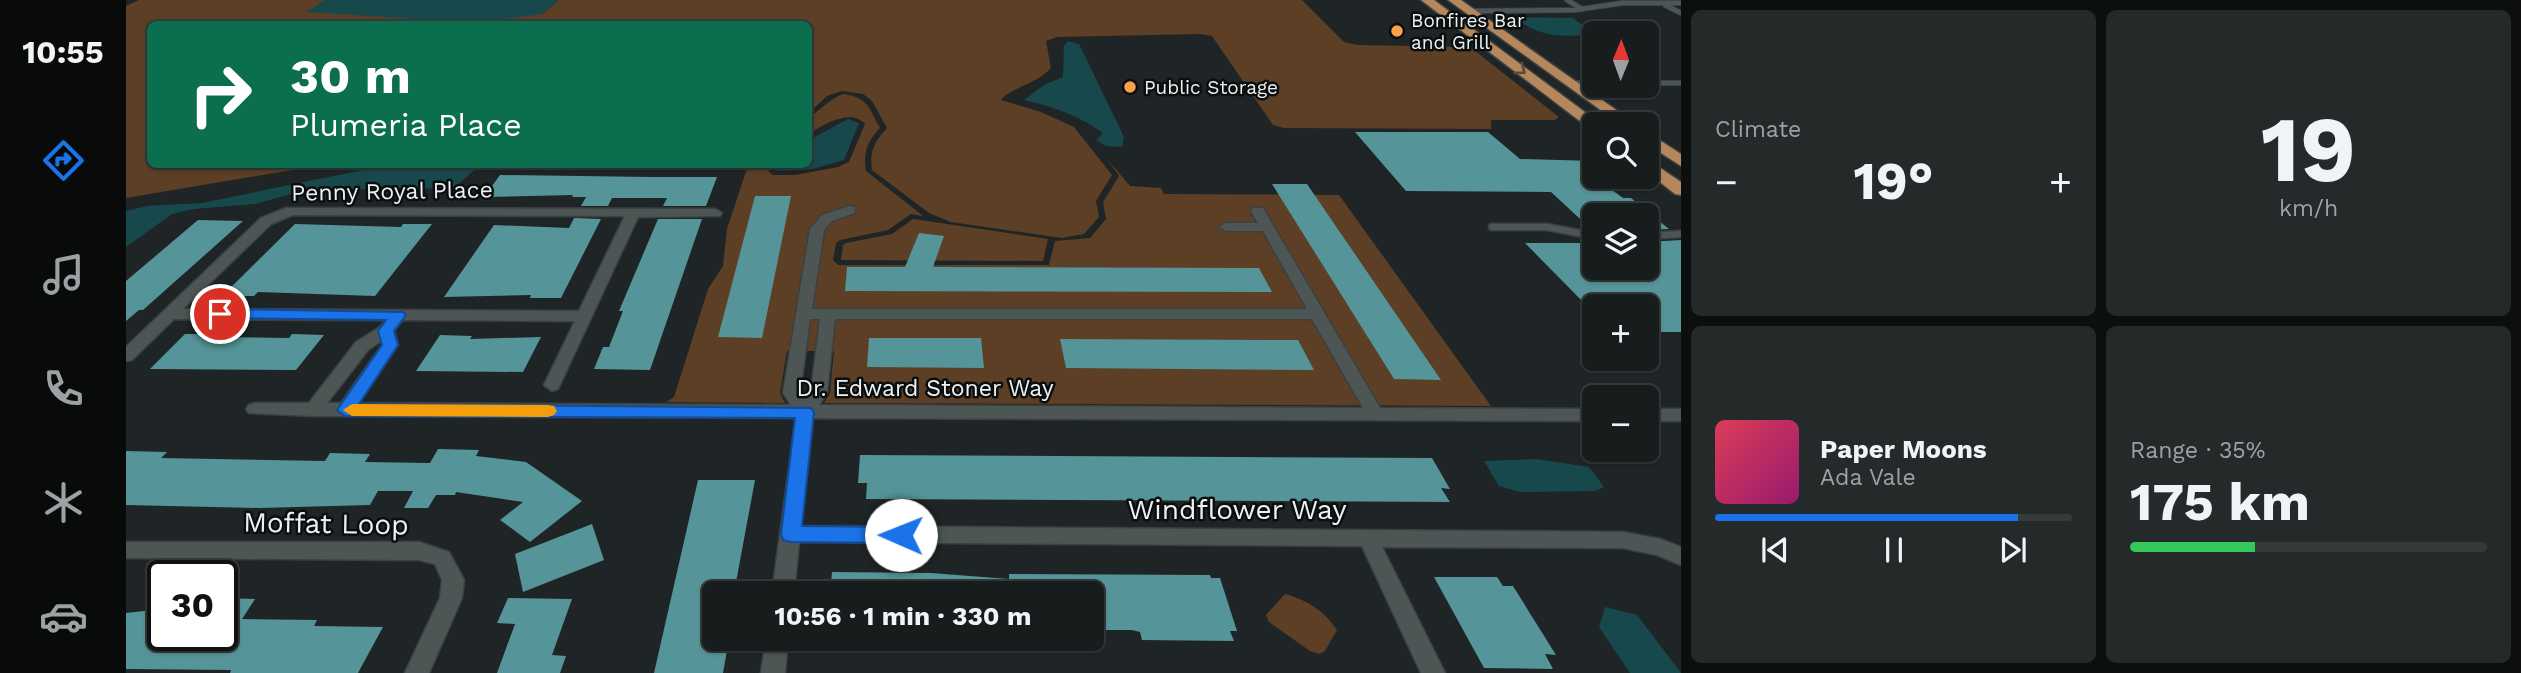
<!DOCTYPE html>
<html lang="en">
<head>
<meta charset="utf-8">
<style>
  :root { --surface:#171c1c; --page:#242929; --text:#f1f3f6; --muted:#9ea1a3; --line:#363a3b; --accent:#1a73e8 }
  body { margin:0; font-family:"Work Sans",sans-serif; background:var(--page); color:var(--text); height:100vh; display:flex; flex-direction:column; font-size:26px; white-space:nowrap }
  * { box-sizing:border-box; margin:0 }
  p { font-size:23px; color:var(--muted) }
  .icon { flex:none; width:38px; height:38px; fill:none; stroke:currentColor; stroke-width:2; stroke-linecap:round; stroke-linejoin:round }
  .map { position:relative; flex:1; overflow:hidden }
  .sheet { display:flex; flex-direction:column; gap:10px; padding:10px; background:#0d0f0f; width:840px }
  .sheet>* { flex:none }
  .top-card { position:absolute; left:21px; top:21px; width:665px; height:147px; border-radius:10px; box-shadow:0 2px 5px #0004,0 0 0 2px var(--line); background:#0b6e4f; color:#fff; overflow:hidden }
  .needle { width:46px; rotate:1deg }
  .controls { position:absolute; left:1456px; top:21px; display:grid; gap:14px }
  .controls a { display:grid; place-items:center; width:77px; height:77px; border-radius:10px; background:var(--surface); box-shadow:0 2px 5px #0004,0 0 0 2px var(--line); font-size:35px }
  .speed { position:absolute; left:21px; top:560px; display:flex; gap:14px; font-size:35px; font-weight:700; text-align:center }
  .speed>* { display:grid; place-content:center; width:91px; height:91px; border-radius:50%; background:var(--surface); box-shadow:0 2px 5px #0004,0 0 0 2px var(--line); line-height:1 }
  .speed .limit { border:4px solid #111; border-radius:10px; background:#fff; color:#111 }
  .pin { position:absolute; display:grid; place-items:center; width:60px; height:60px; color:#fff; margin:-30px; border:4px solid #fff; border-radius:50%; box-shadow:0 2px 7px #0007 }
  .me { position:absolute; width:77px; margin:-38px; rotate:271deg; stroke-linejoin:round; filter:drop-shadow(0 0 5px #0008) }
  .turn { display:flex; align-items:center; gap:24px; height:147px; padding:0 28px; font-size:32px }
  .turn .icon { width:91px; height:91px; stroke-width:2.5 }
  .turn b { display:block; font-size:49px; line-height:60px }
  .big { font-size:52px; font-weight:700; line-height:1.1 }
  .sheet .widget { flex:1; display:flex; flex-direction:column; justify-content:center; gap:10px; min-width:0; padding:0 24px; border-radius:10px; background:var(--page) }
  .sheet .dial { align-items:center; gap:0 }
  .dial b { font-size:91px; line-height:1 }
  .song { display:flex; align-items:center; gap:21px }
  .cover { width:84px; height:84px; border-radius:10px; background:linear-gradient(135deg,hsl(350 70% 55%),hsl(320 70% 35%)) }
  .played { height:7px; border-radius:4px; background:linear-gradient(90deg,var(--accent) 85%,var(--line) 85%) }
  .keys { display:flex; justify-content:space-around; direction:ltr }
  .heat { display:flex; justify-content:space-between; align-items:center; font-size:38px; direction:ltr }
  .charge { height:10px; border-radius:5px; background:linear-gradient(90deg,#34c759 35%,var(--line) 0) }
  .sheet .tiles { flex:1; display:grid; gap:10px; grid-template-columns:repeat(2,1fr) }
  .trip { position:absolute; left:576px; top:581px; width:402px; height:70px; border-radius:10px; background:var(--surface); box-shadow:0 2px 5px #0004,0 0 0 2px var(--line); font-weight:700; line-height:70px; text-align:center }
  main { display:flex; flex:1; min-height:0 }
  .tab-bar { display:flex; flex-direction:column; width:126px; justify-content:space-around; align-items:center; background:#090b0b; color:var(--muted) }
  .tab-bar .icon { width:49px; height:49px }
  .tab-bar .active { color:var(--accent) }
  .tab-bar b { font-size:32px; color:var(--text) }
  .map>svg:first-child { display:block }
  .green { fill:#5c3f25 }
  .water { fill:#17494c }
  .building { fill:#559498 }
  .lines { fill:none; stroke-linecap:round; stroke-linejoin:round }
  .lane-far1-casing { stroke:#3b4041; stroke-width:6 }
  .lane-casing { stroke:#3b4041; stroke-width:9 }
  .street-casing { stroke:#3b4041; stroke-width:3 }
  .primary-casing { stroke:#3b4041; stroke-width:3 }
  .lane-far1 { stroke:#4e5555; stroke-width:4.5 }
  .lane { stroke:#4e5555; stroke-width:6 }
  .street { fill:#4e5555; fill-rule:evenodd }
  .primary { fill:#b5875c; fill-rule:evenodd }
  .oneway { stroke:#604a35 }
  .route { fill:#1a73e8; stroke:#114b97; stroke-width:2 }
  .slow { fill:#f59e0b }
  .poi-dot { fill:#f9a04c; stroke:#0b0e0e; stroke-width:2.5 }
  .labels { text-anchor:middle; stroke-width:5; stroke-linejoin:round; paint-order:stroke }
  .far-poi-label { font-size:19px; fill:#edf1f2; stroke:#0b0e0e; text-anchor:start }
  .street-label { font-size:23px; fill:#edf1f2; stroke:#0b0e0e }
  .near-street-label { font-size:28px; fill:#edf1f2; stroke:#0b0e0e }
</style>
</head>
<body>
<main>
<nav class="tab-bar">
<b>10:55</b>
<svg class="icon active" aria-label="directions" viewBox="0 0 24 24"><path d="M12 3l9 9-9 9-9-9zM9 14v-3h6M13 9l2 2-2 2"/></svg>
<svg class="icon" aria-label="music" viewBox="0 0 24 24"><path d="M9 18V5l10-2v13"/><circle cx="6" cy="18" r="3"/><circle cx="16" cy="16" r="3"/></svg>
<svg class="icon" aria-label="phone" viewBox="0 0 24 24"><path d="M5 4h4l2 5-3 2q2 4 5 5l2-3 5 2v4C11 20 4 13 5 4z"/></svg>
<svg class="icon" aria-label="climate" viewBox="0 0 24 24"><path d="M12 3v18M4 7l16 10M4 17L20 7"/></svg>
<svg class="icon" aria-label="car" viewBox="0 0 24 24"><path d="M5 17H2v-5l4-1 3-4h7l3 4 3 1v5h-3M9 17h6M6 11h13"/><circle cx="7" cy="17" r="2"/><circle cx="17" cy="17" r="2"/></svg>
</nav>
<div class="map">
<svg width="1555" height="673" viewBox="0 0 1555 673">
  <rect width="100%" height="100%" fill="#1f2526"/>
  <g class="green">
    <path d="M13 0H199L182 12 416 14 433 0H1176L1218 42 1231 45 1344 47 1433 117 1429 120H1365V129L1158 128 1147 125 1086 36 1074 34 931 37 920 41 925 68C911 84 883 88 875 100L915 112 948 127 986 175 970 201 973 217 958 234 936 238 825 222 803 213 746 170C743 151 749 141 761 128L746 101 737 94 716 91 701 96 683 113 682 24H24V164L196 165 0 198V6Z"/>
    <path d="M717 94C742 97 743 108 754 128 741 142 737 152 740 171L797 216 785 214 762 230 714 240 710 243 707 260 712 265H923L929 241 964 238 980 219 977 202 993 176 982 160 1004 186 1035 188 1038 194 1213 195 1365 406 698 403 704 393 708 351H661L654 393 659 403 516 402H540L548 397 582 289 597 266 601 229 622 165H642L643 172 647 175H670L712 167 723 162 739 124C725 108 697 124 683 134V117C695 110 703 99 717 94Z"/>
    <polygon points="787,219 922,239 917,261 715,260 717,245 720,243 766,234"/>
    <path d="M1159 594C1183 601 1197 610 1211 630L1199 651 1193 654 1184 651 1143 622 1140 615Z"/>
  </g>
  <g class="water">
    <polygon points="199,0 433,0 416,14 352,23 180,12"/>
    <path d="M1387 17 1447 18 1463 30 1461 35C1429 37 1413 36 1387 17Z"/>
    <path d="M942 41 953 44 998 137 996 147 980 146 970 140 977 133C952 115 928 107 898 100L918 85 937 77 938 46Z"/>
    <polygon points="722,119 733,123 718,160 686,169 650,171 649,165 682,164 683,140"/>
    <polygon points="266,164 354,165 328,188 180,190 129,204 68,209 46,214 0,247 0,211 21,206 76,203"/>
    <polygon points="1410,459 1463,467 1478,487 1469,491 1394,492 1373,486 1358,461"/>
    <polygon points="1479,607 1511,615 1555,673 1504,673 1473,627"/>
  </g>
  <g class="building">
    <polygon points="1229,132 1362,132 1394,159 1468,161 1468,177 1497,198 1505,198 1543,229 1521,230 1521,215 1468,215 1466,230 1425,192 1280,191"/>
    <polygon points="374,175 524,177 591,177 580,206 537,206 541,198 486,198 482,206 455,206 460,197 446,197 447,195 358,197"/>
    <polygon points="1146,184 1181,184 1315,380 1268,379"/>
    <polygon points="629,196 665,196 636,338 592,337"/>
    <polygon points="448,218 475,219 435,298 404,298 405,295 318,297 368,225 443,228"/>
    <polygon points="532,219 576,219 524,370 468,369 477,347 483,347 497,311 493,311"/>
    <polygon points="72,220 117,221 17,310 13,310 0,321 0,281"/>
    <polygon points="169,224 275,227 277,224 306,224 249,296 132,292 128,296 96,296"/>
    <polygon points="793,233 818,236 807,267 1133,268 1146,292 719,291 721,267 779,267"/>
    <polygon points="1555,240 1555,332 1521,332 1521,306 1461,306 1399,243 1468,243 1468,268 1521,268 1521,242"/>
    <polygon points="59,334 91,334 88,337 163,338 166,334 198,335 170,370 24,369"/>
    <polygon points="314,335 346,336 344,339 415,337 397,372 290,371"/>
    <polygon points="743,338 855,338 858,368 741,367"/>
    <polygon points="934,339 1172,340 1188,370 940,368"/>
    <polygon points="312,449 353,450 350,456 400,462 456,501 404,542 374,520 397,502 330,492 329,495 310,495 302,508 278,508 287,491 252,491 244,505 134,508 0,505 0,451 41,452 35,458 199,461 204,453 244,454 239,462 304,463"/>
    <polygon points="734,455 1306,458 1324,489 1315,488 1324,502 740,499 741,483 732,483"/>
    <polygon points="572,480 629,480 608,593 588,593 588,639 603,639 597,673 528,673"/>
    <polygon points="466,524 478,560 397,592 389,554"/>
    <polygon points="706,572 805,573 883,579 883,574 1084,575 1085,578 1094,578 1111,631 1104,631 1108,641 1016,640 1014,632 1006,630 966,630 966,593 704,593"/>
    <polygon points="1308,577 1371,577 1377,586 1387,586 1430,655 1419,654 1427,669 1358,668"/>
    <polygon points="96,598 129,599 116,619 191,620 188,626 257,627 232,673 104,673 105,670 0,669 0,613 37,609 22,635 96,635"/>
    <polygon points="382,598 446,599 426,655 440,656 434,673 371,673 389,624 371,623"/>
  </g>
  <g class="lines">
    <defs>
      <g id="lane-far1">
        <polyline points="1441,0 1456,9"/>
        <polyline points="1539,5 1555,13"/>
        <polyline points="1343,11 1449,10 1496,3 1555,3"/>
        <polyline points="1444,83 1468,83"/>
        <polyline points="1521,83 1555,83"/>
      </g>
      <g id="lane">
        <polyline points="1366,227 1421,227 1468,236"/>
        <polyline points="1521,236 1555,234"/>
      </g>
      <g id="street">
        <path d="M724 206 729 207V213L706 221 698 230 686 309H1181L1137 231H1100L1093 227 1100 223H1132L1125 211 1127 208H1137L1254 408 1468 409V421L687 418 675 526 1497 532 1534 539 1555 547V565L1531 555 1497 548 1256 547 1319 673H1295L1236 546 673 542 668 593H646L670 418 187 416 123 413 120 409 123 405 129 403H183L230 342 254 327 260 320 48 319 6 360 0 361V347L135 218 160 208 589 209 596 213 594 216 512 217 432 389 426 391 418 385 449 321 276 320 268 331 272 345 233 403 665 405 657 393 684 229 696 215ZM167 215 499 216 453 311 57 309 145 224ZM684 319H694L685 392 679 399 674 392ZM709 319H1186L1237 408 693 405 701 393ZM255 341 256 345 215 403H201L242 350Z"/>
        <rect x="1521" y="409" width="34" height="12"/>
        <polygon points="0,542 293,542 323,552 338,580 336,598 303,673 279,673 314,598 316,580 309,564 293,560 0,558"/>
        <polygon points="640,639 662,639 659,673 635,673"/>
      </g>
      <g id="primary">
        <polygon points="1295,0 1308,0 1475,124 1468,124 1468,129 1463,128"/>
        <polygon points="1322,0 1335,0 1510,124 1494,124"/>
        <polygon points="1521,132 1555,154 1555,166 1521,144"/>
        <polygon points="1521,159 1555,182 1555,195 1549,194 1521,172"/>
      </g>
    </defs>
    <use href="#lane-far1" class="lane-far1-casing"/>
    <use href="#lane" class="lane-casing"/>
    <use href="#street" class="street-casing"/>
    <use href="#primary" class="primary-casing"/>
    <use href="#lane-far1" class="lane-far1"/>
    <use href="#lane" class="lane"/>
    <use href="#street" class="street"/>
    <use href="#primary" class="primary"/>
  </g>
  <defs><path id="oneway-chevron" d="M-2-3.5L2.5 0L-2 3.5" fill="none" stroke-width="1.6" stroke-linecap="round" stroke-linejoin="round" transform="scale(1.75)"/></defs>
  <use class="oneway" href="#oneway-chevron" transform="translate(1395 70) rotate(37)"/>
  <polygon class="route" points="94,309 277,312 280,315 268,331 272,345 233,404 685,408 688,412 676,526 775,527 782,529 785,535 782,541 775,543 665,542 657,540 655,534 669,418 219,416 211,410 256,345 252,331 260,320 89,318 87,314 89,311"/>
  <polygon class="slow" points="226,404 422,405 428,406 431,411 428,415 422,417 226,416 217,410"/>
  <g class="poi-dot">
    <circle cx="1271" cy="31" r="7"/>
    <circle cx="1004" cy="87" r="7"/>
  </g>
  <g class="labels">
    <g class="far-poi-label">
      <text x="1285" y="27">Bonfires Bar<tspan x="1285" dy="22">and Grill</tspan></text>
      <text x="1018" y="94">Public Storage</text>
    </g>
    <g class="street-label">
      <text transform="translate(266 191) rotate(-1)" y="8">Penny Royal Place</text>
      <text x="799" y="396">Dr. Edward Stoner Way</text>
    </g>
    <g class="near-street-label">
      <text x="1111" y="519">Windflower Way</text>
      <text transform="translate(200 523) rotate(1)" y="10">Moffat Loop</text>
    </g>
  </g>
</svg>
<div class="controls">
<a><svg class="needle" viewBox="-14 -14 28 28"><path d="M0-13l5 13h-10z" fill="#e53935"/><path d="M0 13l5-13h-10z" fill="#9ea1a3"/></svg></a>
<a><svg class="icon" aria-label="search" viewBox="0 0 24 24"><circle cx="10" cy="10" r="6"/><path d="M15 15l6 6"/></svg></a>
<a><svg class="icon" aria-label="layers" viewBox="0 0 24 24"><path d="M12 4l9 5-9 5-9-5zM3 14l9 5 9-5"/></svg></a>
<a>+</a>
<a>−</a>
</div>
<div class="speed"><div class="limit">30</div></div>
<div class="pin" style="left:94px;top:314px;background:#d93025"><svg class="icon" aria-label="arrive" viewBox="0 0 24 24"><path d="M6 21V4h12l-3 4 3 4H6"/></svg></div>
<svg class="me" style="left:775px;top:535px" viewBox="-20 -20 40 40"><circle r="19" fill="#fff"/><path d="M0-13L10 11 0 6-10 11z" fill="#1a73e8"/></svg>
<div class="trip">10:56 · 1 min · 330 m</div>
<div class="top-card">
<div class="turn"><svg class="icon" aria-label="right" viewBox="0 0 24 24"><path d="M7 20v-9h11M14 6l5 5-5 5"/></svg><div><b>30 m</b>Plumeria Place</div></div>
</div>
</div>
<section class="sheet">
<div class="tiles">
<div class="widget"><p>Climate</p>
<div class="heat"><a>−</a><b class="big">19°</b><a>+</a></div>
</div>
<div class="widget dial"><b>19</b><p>km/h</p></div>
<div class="widget">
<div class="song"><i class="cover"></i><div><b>Paper Moons</b><p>Ada Vale</p></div></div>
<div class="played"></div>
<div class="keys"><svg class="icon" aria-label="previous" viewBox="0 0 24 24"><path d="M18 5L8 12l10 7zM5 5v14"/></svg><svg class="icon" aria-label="pause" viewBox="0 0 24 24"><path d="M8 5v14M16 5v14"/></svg><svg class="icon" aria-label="next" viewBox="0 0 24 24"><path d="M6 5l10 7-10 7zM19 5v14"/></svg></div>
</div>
<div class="widget"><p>Range · 35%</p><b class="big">175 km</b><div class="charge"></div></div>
</div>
</section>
</main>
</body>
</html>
